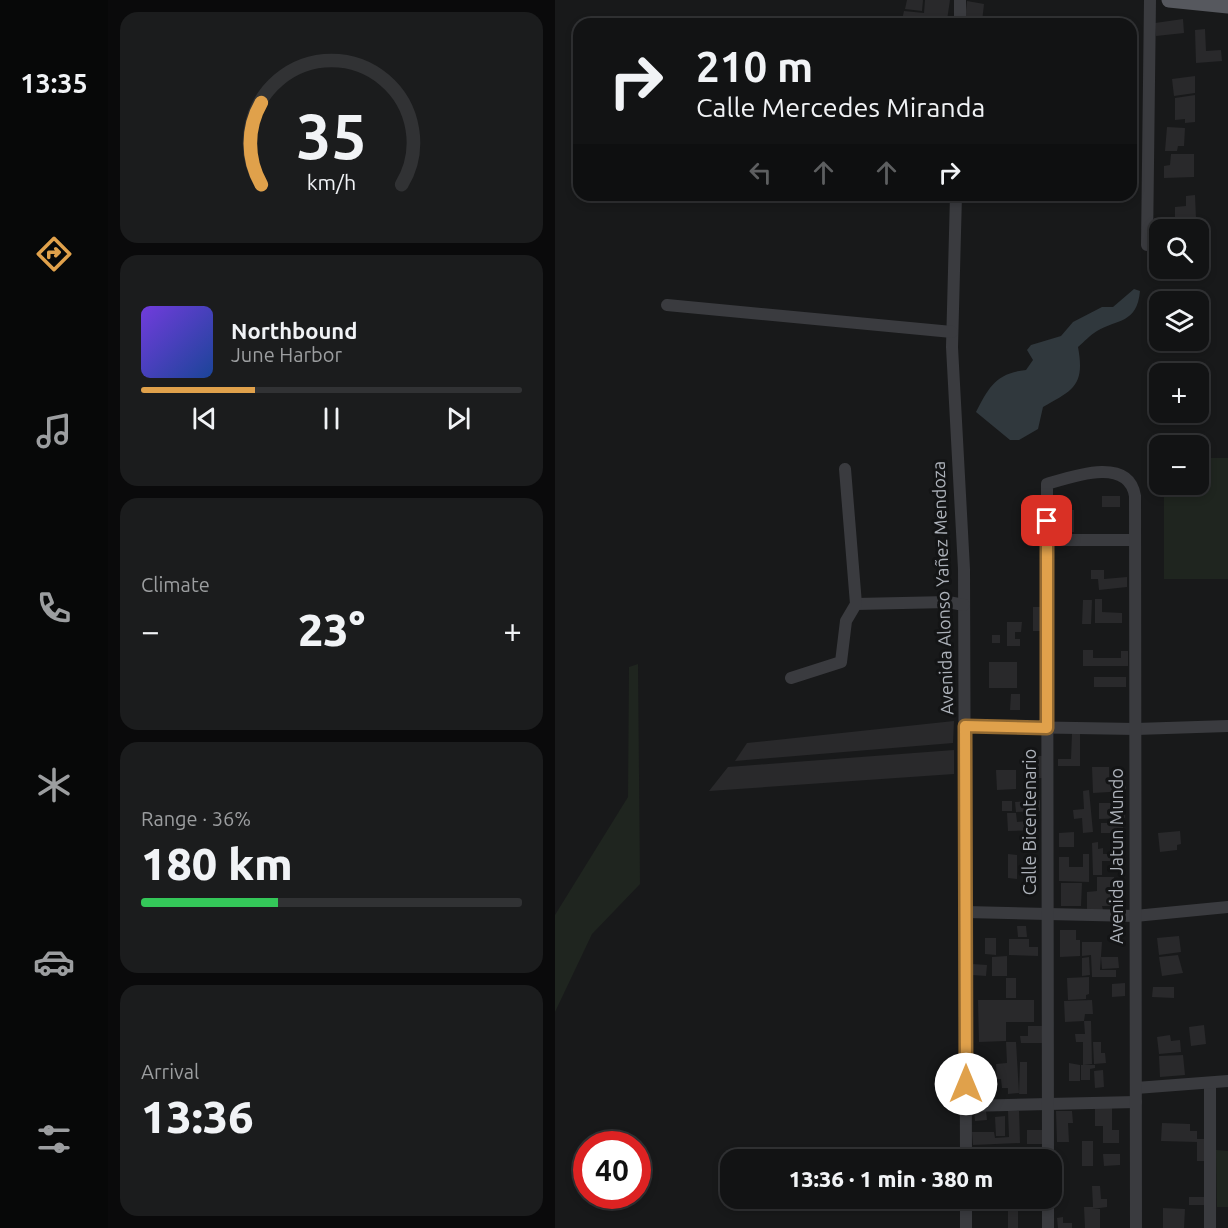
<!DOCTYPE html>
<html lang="en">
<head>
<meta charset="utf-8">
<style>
  :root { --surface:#121314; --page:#1b1c1d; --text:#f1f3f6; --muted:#9c9ea0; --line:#313234; --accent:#e0a14b }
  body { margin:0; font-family:Ubuntu,sans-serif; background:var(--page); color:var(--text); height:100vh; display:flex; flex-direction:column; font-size:22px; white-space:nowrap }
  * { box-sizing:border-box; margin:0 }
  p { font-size:20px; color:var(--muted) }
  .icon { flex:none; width:33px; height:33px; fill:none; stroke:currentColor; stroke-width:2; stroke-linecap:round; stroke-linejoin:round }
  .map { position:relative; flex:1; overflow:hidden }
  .side { display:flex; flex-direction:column; gap:12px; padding:12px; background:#0a0a0b; width:447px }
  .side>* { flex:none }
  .hud { position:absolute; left:18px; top:18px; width:564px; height:183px; border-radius:18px; box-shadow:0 3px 9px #0003,0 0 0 2px var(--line); background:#121314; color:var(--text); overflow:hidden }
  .buttons { position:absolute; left:594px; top:219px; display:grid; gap:12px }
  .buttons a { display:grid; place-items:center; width:60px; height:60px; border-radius:12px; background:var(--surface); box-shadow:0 3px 9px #0003,0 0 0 2px var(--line); font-size:30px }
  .speed { position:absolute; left:18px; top:1131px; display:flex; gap:12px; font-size:30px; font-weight:700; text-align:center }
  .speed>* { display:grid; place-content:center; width:78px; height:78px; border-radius:50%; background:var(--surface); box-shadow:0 3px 9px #0003,0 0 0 2px var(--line); line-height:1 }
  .speed .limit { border:9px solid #d22; background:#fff; color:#111 }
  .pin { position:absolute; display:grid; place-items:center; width:51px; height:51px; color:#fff; margin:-26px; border-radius:12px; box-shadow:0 3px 9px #0006 }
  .me { position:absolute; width:66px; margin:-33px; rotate:0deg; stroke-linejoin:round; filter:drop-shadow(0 0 4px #0008) }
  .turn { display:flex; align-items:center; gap:21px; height:126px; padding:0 24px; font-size:27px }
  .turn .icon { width:78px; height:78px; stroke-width:2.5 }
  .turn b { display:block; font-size:42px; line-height:51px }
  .lanes { display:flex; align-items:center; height:57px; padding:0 24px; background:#0003; justify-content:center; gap:30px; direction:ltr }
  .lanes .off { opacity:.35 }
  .big { font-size:45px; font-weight:800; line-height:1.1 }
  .side .tile { flex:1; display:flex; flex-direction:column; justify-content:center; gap:9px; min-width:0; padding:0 21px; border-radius:18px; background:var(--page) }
  .side .dial { align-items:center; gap:0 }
  .dial svg { height:156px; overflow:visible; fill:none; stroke:var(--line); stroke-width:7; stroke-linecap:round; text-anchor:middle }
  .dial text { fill:var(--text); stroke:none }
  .song { display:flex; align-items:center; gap:18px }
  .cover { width:72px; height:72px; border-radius:9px; background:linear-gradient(135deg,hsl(260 70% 55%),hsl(220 70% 35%)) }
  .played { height:6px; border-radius:3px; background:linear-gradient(90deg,var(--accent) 30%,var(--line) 30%) }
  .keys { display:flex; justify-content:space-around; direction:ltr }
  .heat { display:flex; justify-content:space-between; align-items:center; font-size:33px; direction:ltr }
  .charge { height:9px; border-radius:4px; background:linear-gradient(90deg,#34c759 36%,var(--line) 0) }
  .trip { position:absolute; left:165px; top:1149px; width:342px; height:60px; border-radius:18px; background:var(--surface); box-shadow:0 3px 9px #0003,0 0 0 2px var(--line); font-weight:800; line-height:60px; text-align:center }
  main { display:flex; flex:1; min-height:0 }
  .tab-bar { display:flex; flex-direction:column; width:108px; justify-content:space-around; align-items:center; background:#070808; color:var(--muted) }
  .tab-bar .icon { width:42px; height:42px }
  .tab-bar .active { color:var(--accent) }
  .tab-bar b { font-size:27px; color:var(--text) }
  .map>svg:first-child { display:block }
  .green { fill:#1f251f }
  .water { fill:#30383d }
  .building { fill:#29292b }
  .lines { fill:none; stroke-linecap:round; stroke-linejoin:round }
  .minor { stroke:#3a3b3f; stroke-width:12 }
  .major { stroke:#56585e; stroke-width:15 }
  .route-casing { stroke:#926931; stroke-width:15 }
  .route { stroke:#e0a14b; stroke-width:10 }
  .labels { text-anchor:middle; stroke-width:6; stroke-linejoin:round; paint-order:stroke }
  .street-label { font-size:18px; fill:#acb1b9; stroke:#131415 }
</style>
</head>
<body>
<main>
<nav class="tab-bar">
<b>13:35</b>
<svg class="icon active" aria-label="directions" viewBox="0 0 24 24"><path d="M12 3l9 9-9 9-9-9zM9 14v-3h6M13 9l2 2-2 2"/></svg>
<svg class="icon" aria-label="music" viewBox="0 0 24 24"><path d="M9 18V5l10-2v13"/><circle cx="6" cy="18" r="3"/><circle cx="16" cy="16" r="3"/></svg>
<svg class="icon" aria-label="phone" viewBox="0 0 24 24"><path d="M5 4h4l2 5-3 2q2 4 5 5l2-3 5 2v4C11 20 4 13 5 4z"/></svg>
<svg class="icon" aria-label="climate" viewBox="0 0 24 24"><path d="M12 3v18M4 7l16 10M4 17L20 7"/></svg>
<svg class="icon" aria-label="car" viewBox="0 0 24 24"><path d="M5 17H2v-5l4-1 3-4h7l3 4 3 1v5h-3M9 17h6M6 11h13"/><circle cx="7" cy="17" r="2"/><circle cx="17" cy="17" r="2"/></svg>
<svg class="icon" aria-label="filters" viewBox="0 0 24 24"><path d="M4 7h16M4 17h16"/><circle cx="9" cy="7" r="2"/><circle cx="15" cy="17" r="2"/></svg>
</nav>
<section class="side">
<div class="tile dial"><svg viewBox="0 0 100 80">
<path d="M14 69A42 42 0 1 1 86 69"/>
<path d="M14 69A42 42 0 0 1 14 27" stroke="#e0a14b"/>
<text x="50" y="56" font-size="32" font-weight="700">35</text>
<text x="50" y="72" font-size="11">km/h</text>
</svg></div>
<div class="tile">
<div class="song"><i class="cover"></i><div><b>Northbound</b><p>June Harbor</p></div></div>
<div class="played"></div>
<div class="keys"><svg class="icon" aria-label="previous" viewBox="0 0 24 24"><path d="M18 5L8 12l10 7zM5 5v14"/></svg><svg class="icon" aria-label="pause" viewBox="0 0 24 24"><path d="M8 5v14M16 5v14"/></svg><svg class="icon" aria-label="next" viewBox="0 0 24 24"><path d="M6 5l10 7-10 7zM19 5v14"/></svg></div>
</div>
<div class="tile"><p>Climate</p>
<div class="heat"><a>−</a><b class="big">23°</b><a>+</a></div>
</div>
<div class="tile"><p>Range · 36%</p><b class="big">180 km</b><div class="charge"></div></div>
<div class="tile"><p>Arrival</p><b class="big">13:36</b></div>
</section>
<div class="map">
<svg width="673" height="1228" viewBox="0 0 673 1228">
  <rect width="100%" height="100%" fill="#18191a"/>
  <g class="green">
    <polygon points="644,458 673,458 673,579 609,579 609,485 644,484"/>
    <polygon points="83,664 85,884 37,934 0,1012 0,915 73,797 74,667"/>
    <polygon points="661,1150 673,1151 673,1207 662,1207"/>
  </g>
  <path class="water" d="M579 289 585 291C582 324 562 319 542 331 535 335 529 342 523 347 530 385 519 390 488 407L483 429 464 440H455L421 412C434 387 441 373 471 370L478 360 472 350 476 345 506 336 518 322 547 307H558Z"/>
  <g class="building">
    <polygon points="352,0 368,0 367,11 350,9"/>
    <polygon points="370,0 395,0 392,20 374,17 374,24 346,24 349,11 369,13"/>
    <polygon points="412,1 429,4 427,22 410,20"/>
    <polygon points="628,19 629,33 601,36 600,23"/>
    <rect x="576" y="26" width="4" height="24"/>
    <polygon points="650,29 651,51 666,50 667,61 641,63 640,30"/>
    <polygon points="640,76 640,93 619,96 617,79"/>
    <polygon points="640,95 640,122 630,123 630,119 620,120 620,98"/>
    <polygon points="612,127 630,128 629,146 623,146 622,151 610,151"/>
    <polygon points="616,154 639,154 639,177 609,178 609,166 615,165"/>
    <polygon points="640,195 641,218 620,219 620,207 631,206 631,196"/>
    <polygon points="616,217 616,230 604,230 604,237 599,237 599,218"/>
    <polygon points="626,290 638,291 638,302 625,302"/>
    <rect x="547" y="496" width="18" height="11"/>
    <rect x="501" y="510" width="18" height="22"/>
    <polygon points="536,570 549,570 549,579 572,577 572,587 544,590 543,579 536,579"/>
    <polygon points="540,599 547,599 547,612 567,613 567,623 540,623"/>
    <polygon points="528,600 537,600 536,624 527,624"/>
    <rect x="478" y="607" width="9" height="24"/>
    <polygon points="452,622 467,622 466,632 460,632 460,639 465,639 465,646 452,646"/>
    <rect x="437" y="635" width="8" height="8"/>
    <polygon points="528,650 538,650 538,658 566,658 566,651 573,651 573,666 528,666"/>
    <rect x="434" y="662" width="28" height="26"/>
    <rect x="539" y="677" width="32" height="10"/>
    <polygon points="456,694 465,694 465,710 455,710"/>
    <polygon points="399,721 398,743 180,761 192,743"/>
    <polygon points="517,733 525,733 525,766 503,766 503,759 516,759"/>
    <polygon points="399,750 399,774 154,791 173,767"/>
    <polygon points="479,756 487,756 487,778 478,778"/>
    <polygon points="537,767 554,767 554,778 570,777 571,791 538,793"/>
    <polygon points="441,770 461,770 461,789 442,790"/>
    <polygon points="534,790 538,832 528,833 527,818 519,819 518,810 529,809 528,791"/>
    <polygon points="485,800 485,811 461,812 460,802"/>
    <rect x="447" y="801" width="10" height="10"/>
    <polygon points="544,803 569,803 570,818 544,819"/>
    <polygon points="452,813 461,813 462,822 482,820 483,830 453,831"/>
    <rect x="546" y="823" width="22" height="10"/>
    <polygon points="625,831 626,844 622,845 622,850 605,852 603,833"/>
    <polygon points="480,832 480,841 471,841 471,833"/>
    <polygon points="519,832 519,847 504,847 504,833"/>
    <polygon points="543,842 543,849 548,848 548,854 563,854 563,861 547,861 547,875 538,875 537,843"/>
    <polygon points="453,854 462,855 462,879 453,878"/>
    <polygon points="528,854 534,854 534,882 504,881 504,857 514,857 514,867 528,867"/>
    <polygon points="542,877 559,877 559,899 555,906 547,906 548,910 532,910 532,892 542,891"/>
    <polygon points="506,883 527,883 526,906 506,906"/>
    <polygon points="462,926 471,926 472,937 463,937"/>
    <polygon points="505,930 521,930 521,940 525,940 525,956 505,957"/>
    <polygon points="624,936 626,952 604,955 602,938"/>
    <polygon points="430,938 441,938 441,955 430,954"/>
    <polygon points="454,939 474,939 474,947 483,947 483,956 454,955"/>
    <polygon points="527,942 547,942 545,970 561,970 561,977 537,977 536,955 527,956"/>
    <polygon points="623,955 628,973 607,976 604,957"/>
    <polygon points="452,956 452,976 437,976 437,957"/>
    <polygon points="534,957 535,975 527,976 527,958"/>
    <polygon points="546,957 563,957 564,968 547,969"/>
    <polygon points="417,964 432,965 431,976 417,975"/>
    <polygon points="534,977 534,994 531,995 531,999 513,1000 512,978"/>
    <rect x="451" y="978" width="10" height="20"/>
    <polygon points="570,983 570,996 557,997 557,984"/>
    <polygon points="598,987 619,987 619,998 597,997"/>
    <polygon points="423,1000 479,1000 479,1022 451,1022 451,1041 424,1042"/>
    <polygon points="537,1000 538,1014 530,1014 529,1021 536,1021 537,1064 528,1065 528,1042 521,1042 520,1034 530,1034 529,1021 510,1022 509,1001"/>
    <polygon points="649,1025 651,1044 636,1046 634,1027"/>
    <polygon points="473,1026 487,1026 487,1043 466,1043 465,1036 473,1036"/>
    <polygon points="615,1035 616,1041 625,1040 626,1052 604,1054 602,1037"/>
    <polygon points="451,1042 461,1042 464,1093 453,1094 453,1088 447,1088 446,1079 442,1079 441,1064 452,1063"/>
    <polygon points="538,1042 546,1042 546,1053 550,1053 551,1063 539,1064"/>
    <polygon points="628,1055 630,1075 605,1077 604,1056"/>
    <polygon points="465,1062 472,1062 472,1094 464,1094"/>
    <polygon points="514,1063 525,1065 525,1081 514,1081"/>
    <polygon points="526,1065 540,1065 540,1068 535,1069 535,1080 526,1080"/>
    <polygon points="548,1070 549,1087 540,1088 539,1071"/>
    <polygon points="540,1107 557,1107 557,1130 564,1130 564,1143 548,1143 548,1126 540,1126"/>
    <polygon points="419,1111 431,1111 432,1120 420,1121"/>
    <polygon points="453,1111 464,1111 465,1143 418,1145 417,1132 439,1132 440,1138 454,1137"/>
    <polygon points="501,1111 517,1111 518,1123 513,1123 514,1142 502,1142"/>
    <polygon points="450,1116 450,1136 441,1136 440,1117"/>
    <polygon points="607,1123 635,1124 635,1131 642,1131 642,1139 652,1139 652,1161 642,1161 642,1142 606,1141"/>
    <rect x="472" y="1130" width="15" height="14"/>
    <rect x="527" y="1141" width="11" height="25"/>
    <polygon points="548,1154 565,1154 565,1165 549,1166"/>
    <polygon points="537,1186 545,1186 546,1199 552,1199 552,1207 537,1209 545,1209 545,1228 530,1228 529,1207 538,1207"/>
    <rect x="634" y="1197" width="16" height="8"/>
    <polygon points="454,1198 463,1200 464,1206 454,1206"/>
    <polygon points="608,1208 630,1209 629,1228 608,1228"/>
    <rect x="453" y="1210" width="10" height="18"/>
    <polygon points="508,1217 508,1223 517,1223 517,1228 503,1228 502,1218"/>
  </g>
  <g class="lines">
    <g class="minor">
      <polyline points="405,24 405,0"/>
      <polyline points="401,195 397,347 409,569 411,1160"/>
      <polyline points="592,245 595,0"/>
      <polyline points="112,305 397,332"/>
      <polyline points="492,540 579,540"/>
      <polyline points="301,604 393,602 409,605"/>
      <polyline points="236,678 286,662 291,621 301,604 290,469"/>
      <polyline points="410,726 581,729 673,726"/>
      <polyline points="411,912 580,916 673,907"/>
      <polyline points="655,1083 655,1228"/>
      <polyline points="581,1088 673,1081"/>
      <polyline points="411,1106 581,1102"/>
      <path d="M493 1160 492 484C518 476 574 456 580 496L581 1228"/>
      <polyline points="411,1198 411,1228"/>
      <polyline points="493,1198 493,1228"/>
    </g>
    <polyline class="major" points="614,0 673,6"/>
  </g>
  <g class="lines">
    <defs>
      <polyline id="route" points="411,1084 410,726 492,728 492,521"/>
    </defs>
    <use href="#route" class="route-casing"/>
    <use href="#route" class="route"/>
  </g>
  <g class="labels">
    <g class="street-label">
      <text transform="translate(388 588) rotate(-92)" y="6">Avenida Alonso Yañez Mendoza</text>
      <text transform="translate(475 822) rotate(-90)" y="6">Calle Bicentenario</text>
      <text transform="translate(562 856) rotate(-90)" y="6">Avenida Jatun Mundo</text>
    </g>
  </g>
</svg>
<div class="buttons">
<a><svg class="icon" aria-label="search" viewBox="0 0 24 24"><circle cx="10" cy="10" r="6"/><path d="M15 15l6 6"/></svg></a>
<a><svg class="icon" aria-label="layers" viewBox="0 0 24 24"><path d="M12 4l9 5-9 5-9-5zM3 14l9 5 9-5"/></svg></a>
<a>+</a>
<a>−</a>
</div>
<div class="speed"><div class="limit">40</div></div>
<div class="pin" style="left:492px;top:521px;background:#d93025"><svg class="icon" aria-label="arrive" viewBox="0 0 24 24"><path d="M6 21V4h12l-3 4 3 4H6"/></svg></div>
<svg class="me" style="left:411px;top:1084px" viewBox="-20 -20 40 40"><circle r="19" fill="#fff"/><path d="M0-13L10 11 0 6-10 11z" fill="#e0a14b"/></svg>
<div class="trip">13:36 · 1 min · 380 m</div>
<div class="hud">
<div class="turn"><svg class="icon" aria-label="right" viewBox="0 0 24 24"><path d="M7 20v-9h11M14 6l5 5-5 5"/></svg><div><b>210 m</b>Calle Mercedes Miranda</div></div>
<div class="lanes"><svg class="icon off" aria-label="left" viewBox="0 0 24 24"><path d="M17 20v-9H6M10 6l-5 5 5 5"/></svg><svg class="icon off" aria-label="ahead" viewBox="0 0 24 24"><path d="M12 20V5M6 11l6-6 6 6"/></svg><svg class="icon off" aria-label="ahead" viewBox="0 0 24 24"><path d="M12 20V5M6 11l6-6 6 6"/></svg><svg class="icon" aria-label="right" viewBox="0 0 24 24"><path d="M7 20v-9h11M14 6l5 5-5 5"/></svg></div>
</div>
</div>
</main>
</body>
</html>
